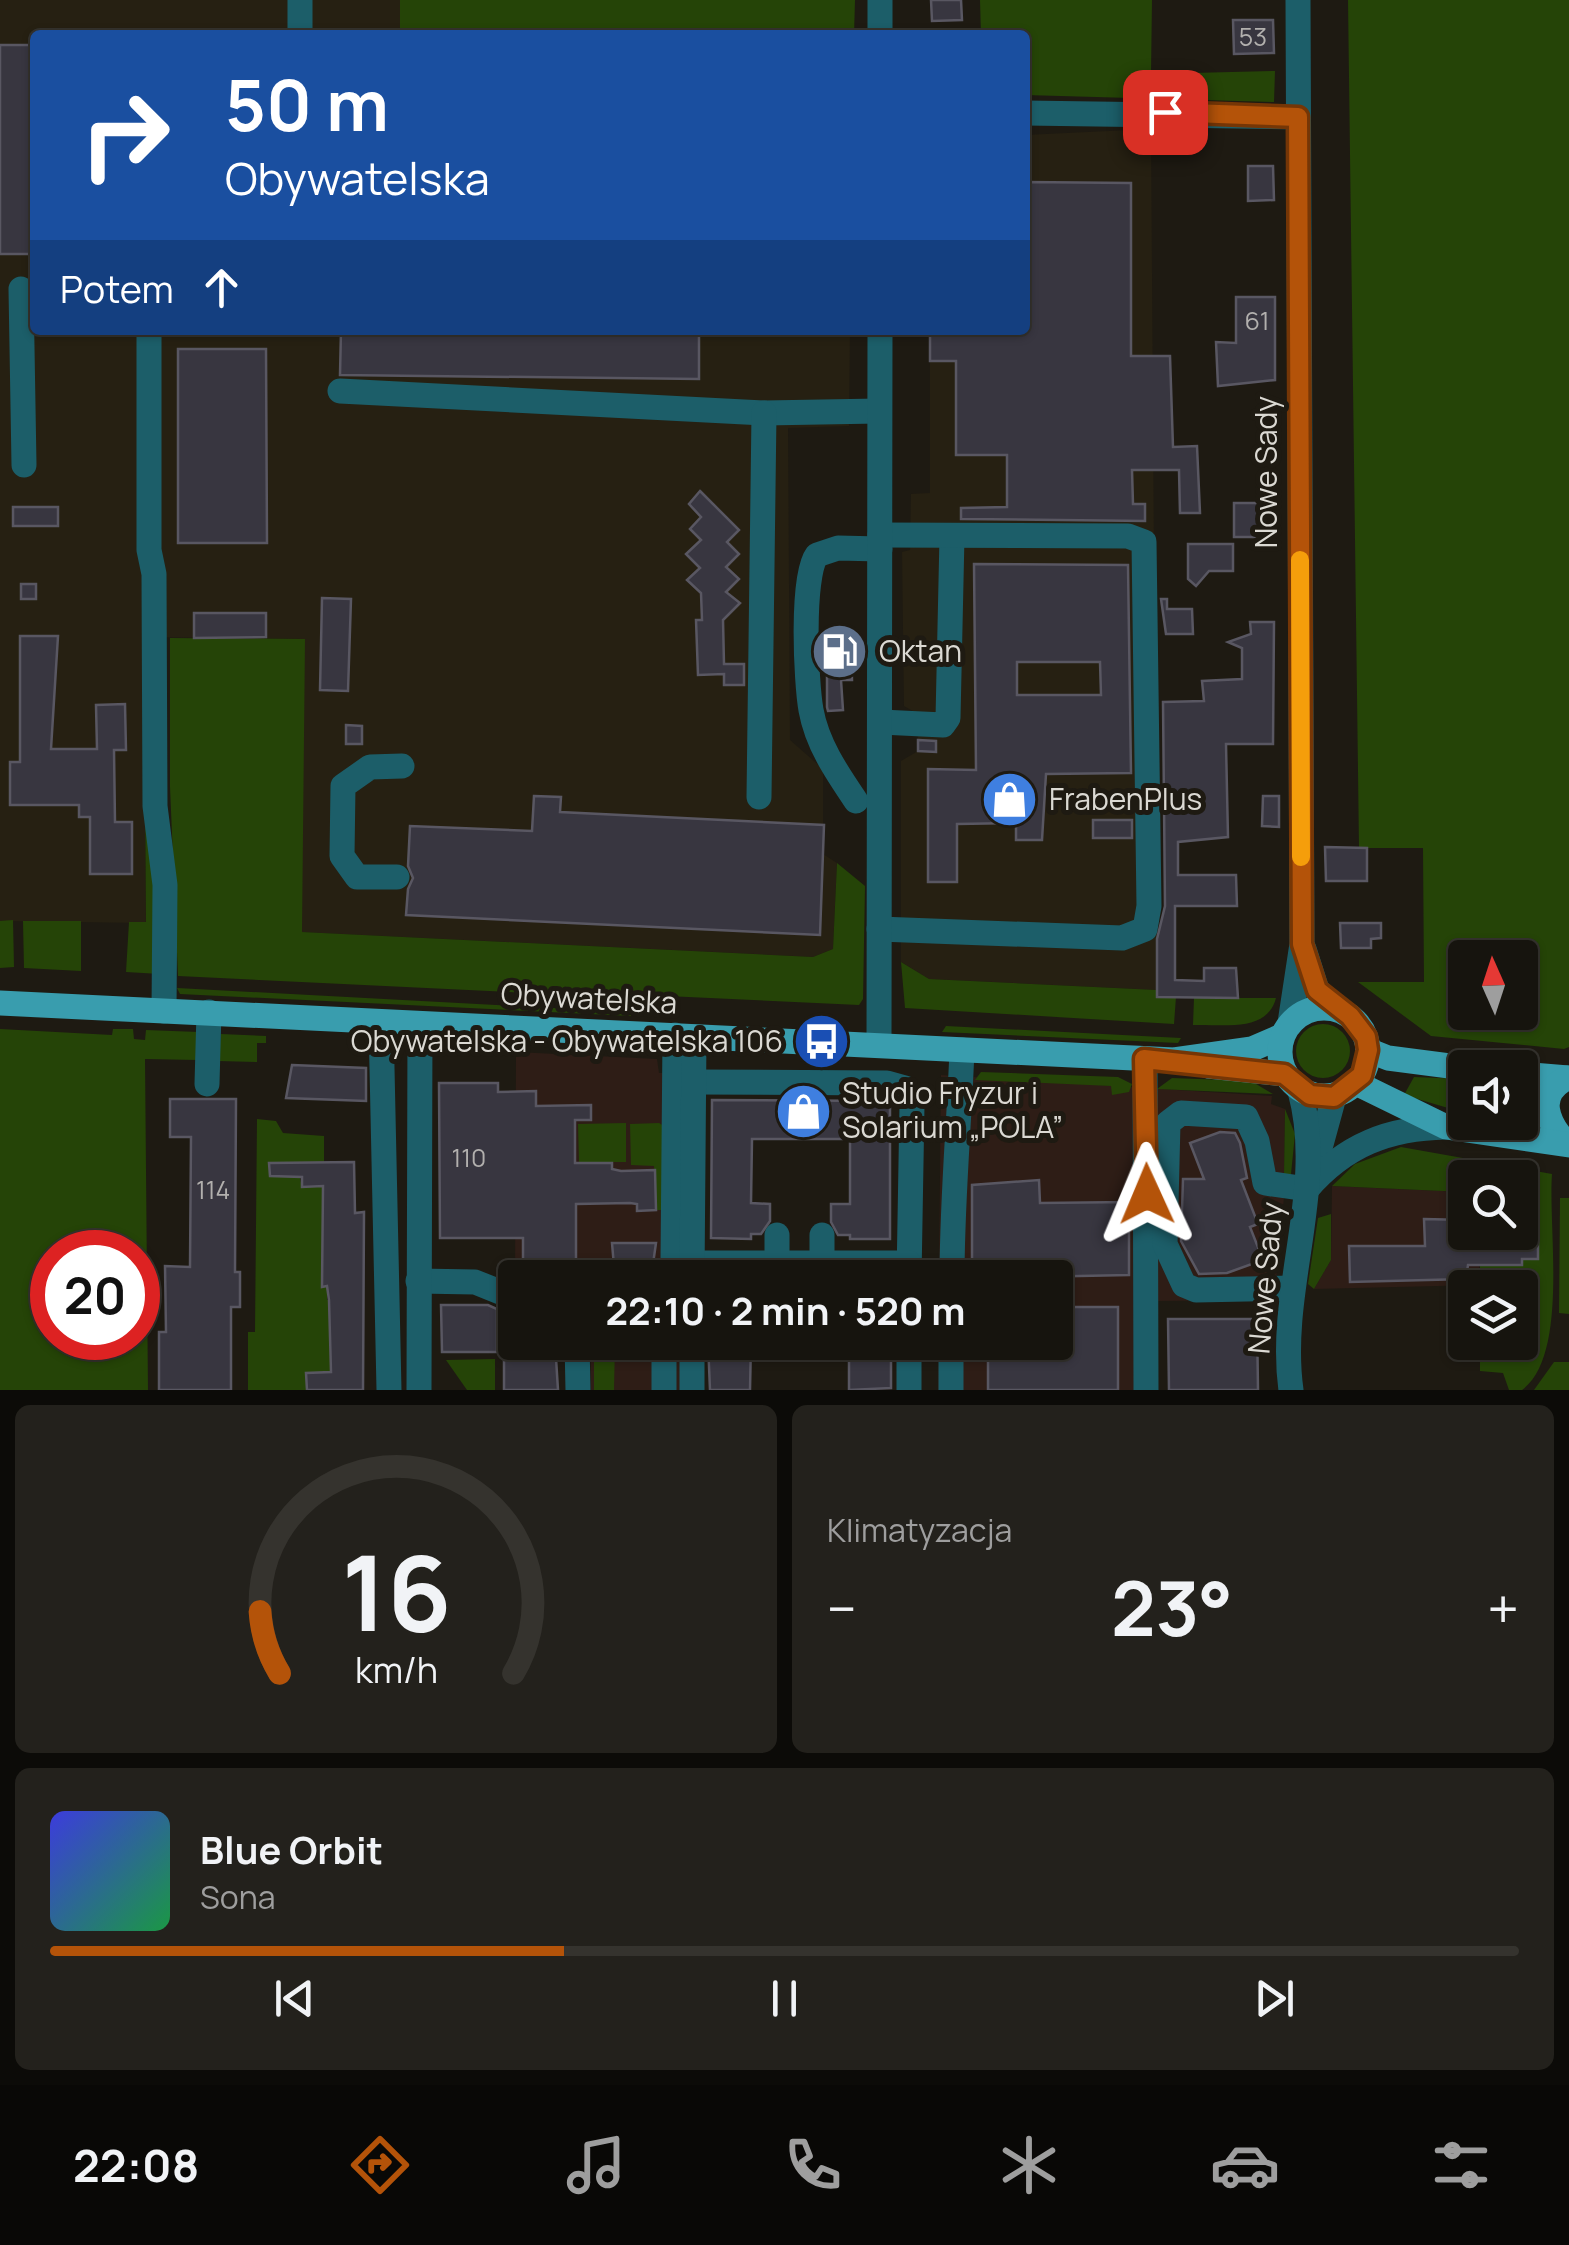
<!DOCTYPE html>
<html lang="pl">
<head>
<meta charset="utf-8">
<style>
  :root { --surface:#16140e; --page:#23211c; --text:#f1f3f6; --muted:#9e9e9e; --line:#35332e; --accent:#b45309 }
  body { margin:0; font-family:Manrope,sans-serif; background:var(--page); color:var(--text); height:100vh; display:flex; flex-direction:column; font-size:38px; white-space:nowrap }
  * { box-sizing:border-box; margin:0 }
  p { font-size:32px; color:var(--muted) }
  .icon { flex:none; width:55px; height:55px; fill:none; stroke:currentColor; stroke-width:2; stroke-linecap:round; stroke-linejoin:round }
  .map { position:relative; height:1390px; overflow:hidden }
  .panel { display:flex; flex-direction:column; gap:15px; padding:15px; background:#0c0b08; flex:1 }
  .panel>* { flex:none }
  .top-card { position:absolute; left:30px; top:30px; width:1000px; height:305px; border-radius:10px; box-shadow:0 2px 8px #0004,0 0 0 2px var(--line); background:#1a4fa0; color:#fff; overflow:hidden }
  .needle { width:65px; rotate:357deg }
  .buttons { position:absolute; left:1448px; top:940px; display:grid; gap:20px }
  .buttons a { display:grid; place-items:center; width:90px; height:90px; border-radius:10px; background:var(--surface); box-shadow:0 2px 8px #0004,0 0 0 2px var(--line); font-size:50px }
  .speed { position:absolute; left:30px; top:1230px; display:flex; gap:20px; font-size:50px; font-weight:700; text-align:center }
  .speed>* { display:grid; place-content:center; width:130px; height:130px; border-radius:50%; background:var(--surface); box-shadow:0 2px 8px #0004,0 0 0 2px var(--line); line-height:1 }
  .speed .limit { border:15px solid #d22; background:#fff; color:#111 }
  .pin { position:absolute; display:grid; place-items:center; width:85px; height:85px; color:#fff; margin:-42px; border-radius:20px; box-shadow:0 5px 15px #0006 }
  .me { position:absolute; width:110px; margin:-55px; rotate:359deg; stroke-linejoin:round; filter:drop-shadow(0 0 8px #0008) }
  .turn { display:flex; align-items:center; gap:35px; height:210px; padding:0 30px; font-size:45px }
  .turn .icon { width:130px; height:130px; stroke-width:2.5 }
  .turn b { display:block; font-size:70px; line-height:85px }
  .then { display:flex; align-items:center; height:95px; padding:0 30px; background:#0003; gap:20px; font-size:38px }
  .big { font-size:75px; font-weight:700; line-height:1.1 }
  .panel .tile { flex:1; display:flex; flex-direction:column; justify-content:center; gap:15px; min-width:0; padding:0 35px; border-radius:15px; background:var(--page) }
  .panel .dial { align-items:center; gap:0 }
  .dial svg { height:260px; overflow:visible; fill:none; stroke:var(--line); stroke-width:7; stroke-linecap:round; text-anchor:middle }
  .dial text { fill:var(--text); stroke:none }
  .song { display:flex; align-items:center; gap:30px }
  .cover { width:120px; height:120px; border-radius:15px; background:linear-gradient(135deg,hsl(240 70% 55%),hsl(140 70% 35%)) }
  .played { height:10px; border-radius:5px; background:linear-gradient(90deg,var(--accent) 35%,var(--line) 35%) }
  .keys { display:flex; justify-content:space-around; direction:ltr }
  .heat { display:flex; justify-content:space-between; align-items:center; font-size:55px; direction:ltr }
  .panel .tiles { flex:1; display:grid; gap:15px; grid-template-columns:1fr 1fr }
  .tile:last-child { grid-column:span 2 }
  .trip { position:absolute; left:498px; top:1260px; width:575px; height:100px; border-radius:10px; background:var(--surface); box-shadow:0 2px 8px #0004,0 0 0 2px var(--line); font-weight:700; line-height:100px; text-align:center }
  .menu { display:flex; height:160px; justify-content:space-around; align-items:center; background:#090806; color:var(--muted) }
  .menu .icon { width:70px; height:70px }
  .menu .current { color:var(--accent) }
  .menu b { font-size:45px; color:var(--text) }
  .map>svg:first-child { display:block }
  .commercial { fill:#2e1d16 }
  .built { fill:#262012 }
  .green { fill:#254407; fill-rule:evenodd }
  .building { fill:#383640; stroke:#595762; stroke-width:2.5; fill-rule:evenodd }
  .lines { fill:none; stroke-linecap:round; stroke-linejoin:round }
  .minor { stroke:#1c5e69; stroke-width:25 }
  .major { stroke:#399dae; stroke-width:25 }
  .route-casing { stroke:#753606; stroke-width:25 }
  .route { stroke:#b45309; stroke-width:18 }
  .slow { stroke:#f59e0b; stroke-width:18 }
  .labels { text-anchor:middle; stroke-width:10; stroke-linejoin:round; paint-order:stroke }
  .number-label { font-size:25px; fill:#b2b0ae }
  .street-label { font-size:30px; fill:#dbd9d3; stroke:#1e1a12 }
  .poi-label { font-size:30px; fill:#dbd9d3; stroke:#1e1a12; text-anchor:start }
</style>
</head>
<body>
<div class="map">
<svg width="1569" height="1390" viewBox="0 0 1569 1390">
  <rect width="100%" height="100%" fill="#1e1a12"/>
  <g class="commercial">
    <polygon points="516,1052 657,1059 659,1073 684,1073 684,1277 515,1278 515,1285"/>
    <polygon points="941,1075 1272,1096 1271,1104 1285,1109 1284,1197 1274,1300 1157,1301 1157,1390 938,1390 939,1343 1055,1342 1055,1278 939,1277"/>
    <polygon points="1332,1186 1465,1192 1465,1232 1480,1233 1479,1285 1314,1289 1331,1260"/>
    <rect x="591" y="1343" width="93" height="47"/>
  </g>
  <g class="built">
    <polygon points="0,0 400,0 400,35 35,35 35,330 850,330 849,426 788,428 790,740 823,769 823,854 837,863 833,949 813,957 301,932 304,639 144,637 146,923 0,921"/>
    <polygon points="1151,129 1157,990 929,979 901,962 901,761 918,751 918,714 904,706 902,552 910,550 911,494 930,493 930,330 1025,330 1025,135"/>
  </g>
  <g class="green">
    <polygon points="400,0 855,0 854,35 400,35"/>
    <polygon points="980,0 1152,0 1151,74 1275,71 1274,102 1025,95 1025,35 981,35"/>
    <path d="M1348 0H1569V1047L1564 1049 1431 1036 1358 982H1424L1423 848H1359ZM1465 958H1520V1012H1465Z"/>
    <polygon points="170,638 305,639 302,932 813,957 833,949 837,863 865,886 863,999 859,1005 623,994 611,997 178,976 170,787"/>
    <polygon points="144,655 160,974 126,972 129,922 146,922"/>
    <polygon points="13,920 14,967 0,968 0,921"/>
    <polygon points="23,921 81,921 81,971 24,968"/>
    <polygon points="901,962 929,979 1157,990 1158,997 1176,997 1174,1024 905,1008"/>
    <polygon points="177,988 629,1012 631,1016 180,994"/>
    <path d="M1194 998H1276C1267 1033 1223 1024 1193 1025Z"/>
    <circle cx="1323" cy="1051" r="27"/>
    <polygon points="946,1026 1181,1038 1178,1043 942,1032"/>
    <path d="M0 1029 112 1035 113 1029H133L134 1039 145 1040 146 1030 199 1032 198 1060 145 1059 148 1390H0ZM52 1252H138V1338H52Z"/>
    <polygon points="221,1034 266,1036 266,1043 257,1043 257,1062 218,1061"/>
    <polygon points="981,1072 1118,1077 1132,1084 1129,1092 1112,1095 1111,1086 975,1080"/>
    <polygon points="1414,1077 1465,1079 1465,1113 1404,1095"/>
    <polygon points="1172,1078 1251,1081 1273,1094 1157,1089"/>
    <polygon points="1520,1082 1537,1087 1532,1109 1535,1124 1520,1122"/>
    <polygon points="1285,1109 1295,1134 1291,1174 1284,1176"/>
    <polygon points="257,1119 276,1121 283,1133 324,1136 324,1165 296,1162 302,1187 323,1186 322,1286 327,1286 327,1300 334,1300 329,1305 331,1372 306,1373 307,1390 248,1390 248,1332 255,1332"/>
    <polygon points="626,1123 626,1162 579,1162 578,1124"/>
    <polygon points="659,1123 664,1126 664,1210 656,1210 654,1166 631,1165 630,1124"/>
    <path d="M1401 1147 1552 1174C1548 1230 1569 1355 1522 1390H1509L1503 1373 1480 1371V1343L1520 1342V1288L1480 1287V1233L1520 1232V1178H1465V1192L1332 1186 1355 1164Z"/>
    <polygon points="1560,1198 1569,1198 1569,1314 1559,1313"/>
    <polygon points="1331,1214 1331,1260 1314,1289 1308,1284 1318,1218"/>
    <polygon points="594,1343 615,1343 614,1390 594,1390"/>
    <polygon points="495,1359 495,1390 467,1390 446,1360"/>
    <polygon points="1554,1362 1569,1362 1569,1390 1534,1390"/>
  </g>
  <g class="building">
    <polygon points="931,0 961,0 962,20 932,21"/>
    <polygon points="1233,20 1273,20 1274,53 1234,54"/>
    <rect x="0" y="45" width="35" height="209"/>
    <polygon points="1248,166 1273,166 1274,200 1248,201"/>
    <polygon points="1025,182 1131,183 1131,356 1170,356 1173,447 1197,446 1200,513 1180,513 1179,470 1132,470 1133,504 1145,504 1145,521 961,519 961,508 1007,507 1007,455 956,455 956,361 930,361 930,330 1025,330"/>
    <polygon points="1236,297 1275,297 1275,380 1218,386 1216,342 1236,343"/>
    <polygon points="341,330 699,330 699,379 340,375"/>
    <polygon points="178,349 266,349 267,543 178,543"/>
    <polygon points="700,491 739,530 727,542 739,554 726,567 739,579 726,592 740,603 723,620 724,664 744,664 744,685 724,685 724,674 698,675 696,620 702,620 701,593 687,580 700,568 686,554 701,540 690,529 701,517 689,504"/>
    <rect x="1234" y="503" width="26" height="34"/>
    <rect x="13" y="507" width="45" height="19"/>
    <polygon points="1188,544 1233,544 1233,571 1209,571 1196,586 1188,579"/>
    <path d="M974 564 1128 565 1131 773 1046 774 1042 840H1016V823L957 824V882H928V769L976 770ZM1017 662H1100L1101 695H1017Z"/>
    <rect x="21" y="584" width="15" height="15"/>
    <polygon points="322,598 351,599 348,691 320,690"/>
    <polygon points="1161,599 1167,599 1167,609 1192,609 1193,634 1166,634"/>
    <polygon points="194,613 266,613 266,637 194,638"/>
    <polygon points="1250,622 1274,622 1273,744 1226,744 1228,837 1178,842 1178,875 1236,875 1237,906 1175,906 1175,980 1204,981 1204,968 1236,968 1238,998 1157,997 1157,939 1165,906 1163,702 1204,701 1202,681 1242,679 1242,648 1228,642 1251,634"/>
    <polygon points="20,636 58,636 51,749 97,749 96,705 125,704 126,750 114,750 115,822 132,822 132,874 90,874 90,817 79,817 79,805 10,805 10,762 20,762"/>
    <polygon points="831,641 851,641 852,680 841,680 843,710 828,711 827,707 827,647"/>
    <polygon points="346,725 362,726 362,744 346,744"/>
    <polygon points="918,740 936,741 936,752 918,751"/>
    <polygon points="534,796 561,797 560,812 824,825 820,935 406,915 408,889 413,878 408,866 410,826 532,831"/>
    <polygon points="1263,796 1279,796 1279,827 1262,826"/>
    <rect x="1093" y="820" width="39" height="18"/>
    <polygon points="1325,847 1367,848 1367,881 1326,881"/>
    <polygon points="1340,923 1381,923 1381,938 1371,939 1371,948 1341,948"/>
    <polygon points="292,1065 366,1068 366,1101 286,1098"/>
    <polygon points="439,1083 498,1083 498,1092 536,1091 536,1106 591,1105 591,1120 575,1120 575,1163 612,1163 612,1169 621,1171 655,1170 656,1210 637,1211 637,1204 630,1203 576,1204 576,1267 523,1266 523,1238 440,1238"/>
    <polygon points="170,1099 236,1099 235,1272 240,1272 240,1307 231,1307 231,1390 159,1390 159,1332 166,1332 165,1266 190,1267 191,1137 170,1137"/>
    <polygon points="712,1100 890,1101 890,1239 850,1239 850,1235 838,1235 831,1222 831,1204 850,1204 850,1139 752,1139 751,1203 770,1204 770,1221 761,1234 751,1234 751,1239 711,1238"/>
    <polygon points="1220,1132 1235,1133 1240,1143 1247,1178 1241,1180 1258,1224 1250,1227 1263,1260 1227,1273 1199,1274 1181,1241 1183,1179 1204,1179 1190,1143"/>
    <polygon points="354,1162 355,1213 364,1212 363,1390 307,1390 306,1373 331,1372 329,1300 327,1286 322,1287 323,1186 302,1187 302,1177 270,1176 269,1163"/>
    <polygon points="1039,1180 1040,1203 1129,1202 1129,1275 972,1278 972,1185"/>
    <polygon points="1424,1219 1465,1220 1465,1232 1538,1236 1538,1259 1522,1259 1522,1265 1468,1265 1466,1279 1350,1282 1349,1246 1425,1246"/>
    <polygon points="612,1243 656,1243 651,1278 615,1278"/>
    <polygon points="441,1305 488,1305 497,1309 497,1352 442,1352"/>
    <polygon points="1055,1307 1118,1307 1118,1390 988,1390 988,1342 1055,1342"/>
    <polygon points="1168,1319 1257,1319 1258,1390 1169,1390"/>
    <polygon points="545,1342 555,1342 558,1390 504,1390 504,1343 513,1343 520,1356 530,1359 542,1352"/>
    <polygon points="708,1342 751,1342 750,1390 710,1390"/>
    <polygon points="849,1342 891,1342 891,1388 849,1390"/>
  </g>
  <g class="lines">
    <g class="minor">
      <polyline points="880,0 880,35"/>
      <polyline points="300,35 300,0"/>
      <polyline points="1025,113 1298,117"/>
      <polyline points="21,289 24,465"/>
      <polyline points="149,330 149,550 154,574 155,806 165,885 164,1011"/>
      <polyline points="340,391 764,413 879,411"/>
      <polyline points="881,722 943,725 948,718 952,536"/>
      <polyline points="759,797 764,413"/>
      <path d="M856 801C837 773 817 744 811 710 806 682 801 576 817 555L838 548 880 549"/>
      <polyline points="397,877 357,877 342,856 343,786 370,767 402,766"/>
      <polyline points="879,929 1122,938 1145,929 1149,906 1144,542 1128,536 880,535"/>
      <polyline points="1304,949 1317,990 1339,1010"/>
      <polyline points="381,1022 389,1390"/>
      <polyline points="1290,1023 1302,944 1298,0"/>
      <polyline points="879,1045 880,330"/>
      <polyline points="1145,1059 1146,1390"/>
      <polyline points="694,1082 887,1083 905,1088 912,1105 909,1278"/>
      <polyline points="207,1084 209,1012"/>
      <polyline points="1317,1159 1334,1097"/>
      <path d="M1307 1189C1345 1145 1389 1128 1446 1127"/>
      <polyline points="822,1235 822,1263"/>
      <polyline points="692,1263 909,1263"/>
      <polyline points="777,1263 777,1235"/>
      <polyline points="667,1278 673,1260 675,1035"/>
      <polyline points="692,1278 694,1037"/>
      <path d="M952 1278C952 1201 959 1127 962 1050"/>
      <polyline points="418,1281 475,1282 515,1298"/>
      <polyline points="1292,1288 1196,1290 1184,1285 1165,1244 1168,1123 1181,1113 1246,1117 1257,1141 1265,1183 1307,1189"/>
      <polyline points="529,1342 529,1343"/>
      <polyline points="577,1342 578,1390"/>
      <polyline points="664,1342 664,1390"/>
      <polyline points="419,1390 420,1024"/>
      <polyline points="692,1390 692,1342"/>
      <polyline points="909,1390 909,1342"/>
      <polyline points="951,1390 951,1342"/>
      <path d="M1291 1390C1277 1290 1327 1189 1300 1091"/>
    </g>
    <g class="major">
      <polyline points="0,1003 1174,1060 1252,1049 1282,1036"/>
      <circle cx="1324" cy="1052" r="44"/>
      <polyline points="1368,1050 1388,1058 1465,1068"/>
      <polyline points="1208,1066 1284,1074"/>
      <polyline points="1520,1074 1569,1078"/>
      <path d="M1567 1078C1534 1094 1548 1124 1567 1144"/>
      <polyline points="1356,1083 1446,1127 1569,1145"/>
    </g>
  </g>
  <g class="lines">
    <defs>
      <polyline id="route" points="1147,1194 1144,1059 1284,1074 1310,1095 1334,1097 1362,1075 1368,1050 1366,1037 1350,1016 1317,990 1302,944 1298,117 1165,112"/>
    </defs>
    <use href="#route" class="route-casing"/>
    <use href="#route" class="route"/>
    <polyline class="slow" points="1300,560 1301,857"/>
  </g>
  <defs>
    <symbol id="fuel-disc" viewBox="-11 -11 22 22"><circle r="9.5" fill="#5c6f8a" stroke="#1e1a12"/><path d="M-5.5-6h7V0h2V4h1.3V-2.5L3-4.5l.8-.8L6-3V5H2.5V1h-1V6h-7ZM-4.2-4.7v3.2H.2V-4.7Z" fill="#fff"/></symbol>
    <symbol id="shop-disc" viewBox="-11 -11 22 22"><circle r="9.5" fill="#3f7fe0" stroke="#1e1a12"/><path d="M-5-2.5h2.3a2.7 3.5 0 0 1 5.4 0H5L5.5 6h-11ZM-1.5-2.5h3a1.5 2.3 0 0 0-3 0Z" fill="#fff"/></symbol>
    <symbol id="bus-disc" viewBox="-11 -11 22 22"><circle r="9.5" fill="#1a4fb4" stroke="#1e1a12"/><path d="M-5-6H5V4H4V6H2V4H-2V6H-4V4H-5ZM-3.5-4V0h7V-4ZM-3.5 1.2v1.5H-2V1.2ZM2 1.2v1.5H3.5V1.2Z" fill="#fff"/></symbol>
  </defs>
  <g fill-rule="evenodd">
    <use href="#fuel-disc" x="808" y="620" width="63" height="63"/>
    <use href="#shop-disc" x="978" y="768" width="63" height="63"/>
    <use href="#bus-disc" x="790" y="1010" width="63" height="63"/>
    <use href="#shop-disc" x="772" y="1080" width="63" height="63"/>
  </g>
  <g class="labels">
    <g class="number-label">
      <text x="1253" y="46">53</text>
      <text x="1257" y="330">61</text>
      <text x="469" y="1167">110</text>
      <text x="213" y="1199">114</text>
    </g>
    <g class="street-label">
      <text transform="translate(1267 472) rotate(-90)" y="10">Nowe Sady</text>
      <text transform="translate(589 999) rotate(3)" y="10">Obywatelska</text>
      <text transform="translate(1266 1278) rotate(-85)" y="10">Nowe Sady</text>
    </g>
    <g class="poi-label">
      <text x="879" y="662">Oktan</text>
      <text x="1049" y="810">FrabenPlus</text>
      <text x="783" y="1052" text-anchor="end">Obywatelska - Obywatelska 106</text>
      <text x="842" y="1104">Studio Fryzur i<tspan x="842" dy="34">Solarium „POLA”</tspan></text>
    </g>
  </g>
</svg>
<div class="buttons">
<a><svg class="needle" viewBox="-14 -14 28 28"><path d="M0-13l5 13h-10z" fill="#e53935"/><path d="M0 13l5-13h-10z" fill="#9e9e9e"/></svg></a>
<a><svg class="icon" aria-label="sound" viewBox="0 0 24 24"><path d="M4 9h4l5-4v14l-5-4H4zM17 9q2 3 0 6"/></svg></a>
<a><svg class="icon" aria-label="search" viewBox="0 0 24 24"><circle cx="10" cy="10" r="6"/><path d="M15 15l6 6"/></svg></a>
<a><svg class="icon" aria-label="layers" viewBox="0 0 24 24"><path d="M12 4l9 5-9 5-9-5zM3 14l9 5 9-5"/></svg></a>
</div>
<div class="speed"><div class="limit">20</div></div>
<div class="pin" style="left:1165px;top:112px;background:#d93025"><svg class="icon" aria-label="arrive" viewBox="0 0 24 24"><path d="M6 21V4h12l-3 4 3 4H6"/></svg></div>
<svg class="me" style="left:1147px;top:1194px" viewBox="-20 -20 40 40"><path d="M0-17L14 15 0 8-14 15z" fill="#b45309" stroke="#fff" stroke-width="4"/></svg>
<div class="trip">22:10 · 2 min · 520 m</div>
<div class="top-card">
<div class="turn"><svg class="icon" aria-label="right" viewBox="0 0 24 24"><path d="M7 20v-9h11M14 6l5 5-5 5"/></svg><div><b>50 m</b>Obywatelska</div></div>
<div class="then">Potem<svg class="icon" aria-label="ahead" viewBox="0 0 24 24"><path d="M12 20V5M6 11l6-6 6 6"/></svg></div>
</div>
</div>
<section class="panel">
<div class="tiles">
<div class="tile dial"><svg viewBox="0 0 100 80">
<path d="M14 69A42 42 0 1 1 86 69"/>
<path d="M14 69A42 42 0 0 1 8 50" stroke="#b45309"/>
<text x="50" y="56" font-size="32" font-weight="700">16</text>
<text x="50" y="72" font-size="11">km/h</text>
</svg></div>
<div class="tile"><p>Klimatyzacja</p>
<div class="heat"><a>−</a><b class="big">23°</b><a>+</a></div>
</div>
<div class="tile">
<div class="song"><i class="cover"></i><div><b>Blue Orbit</b><p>Sona</p></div></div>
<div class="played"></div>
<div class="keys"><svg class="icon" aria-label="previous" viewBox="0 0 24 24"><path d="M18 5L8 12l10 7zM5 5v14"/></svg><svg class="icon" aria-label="pause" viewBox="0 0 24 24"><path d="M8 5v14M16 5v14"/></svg><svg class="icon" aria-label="next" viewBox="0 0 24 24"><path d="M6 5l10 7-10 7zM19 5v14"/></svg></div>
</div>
</div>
</section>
<nav class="menu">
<b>22:08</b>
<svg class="icon current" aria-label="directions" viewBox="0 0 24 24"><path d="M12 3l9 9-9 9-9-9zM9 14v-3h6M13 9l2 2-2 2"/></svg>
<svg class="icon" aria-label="music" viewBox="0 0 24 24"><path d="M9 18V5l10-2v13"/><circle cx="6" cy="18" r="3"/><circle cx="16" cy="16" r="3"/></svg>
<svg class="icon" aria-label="phone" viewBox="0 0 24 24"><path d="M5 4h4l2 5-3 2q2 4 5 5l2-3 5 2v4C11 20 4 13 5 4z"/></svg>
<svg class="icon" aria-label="climate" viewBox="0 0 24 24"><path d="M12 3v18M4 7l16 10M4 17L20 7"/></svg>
<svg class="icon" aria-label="car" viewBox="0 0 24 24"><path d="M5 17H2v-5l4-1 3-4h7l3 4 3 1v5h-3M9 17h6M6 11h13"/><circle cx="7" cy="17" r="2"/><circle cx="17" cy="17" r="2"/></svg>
<svg class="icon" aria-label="filters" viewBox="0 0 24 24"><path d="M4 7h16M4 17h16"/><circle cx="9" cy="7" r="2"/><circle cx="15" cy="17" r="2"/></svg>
</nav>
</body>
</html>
